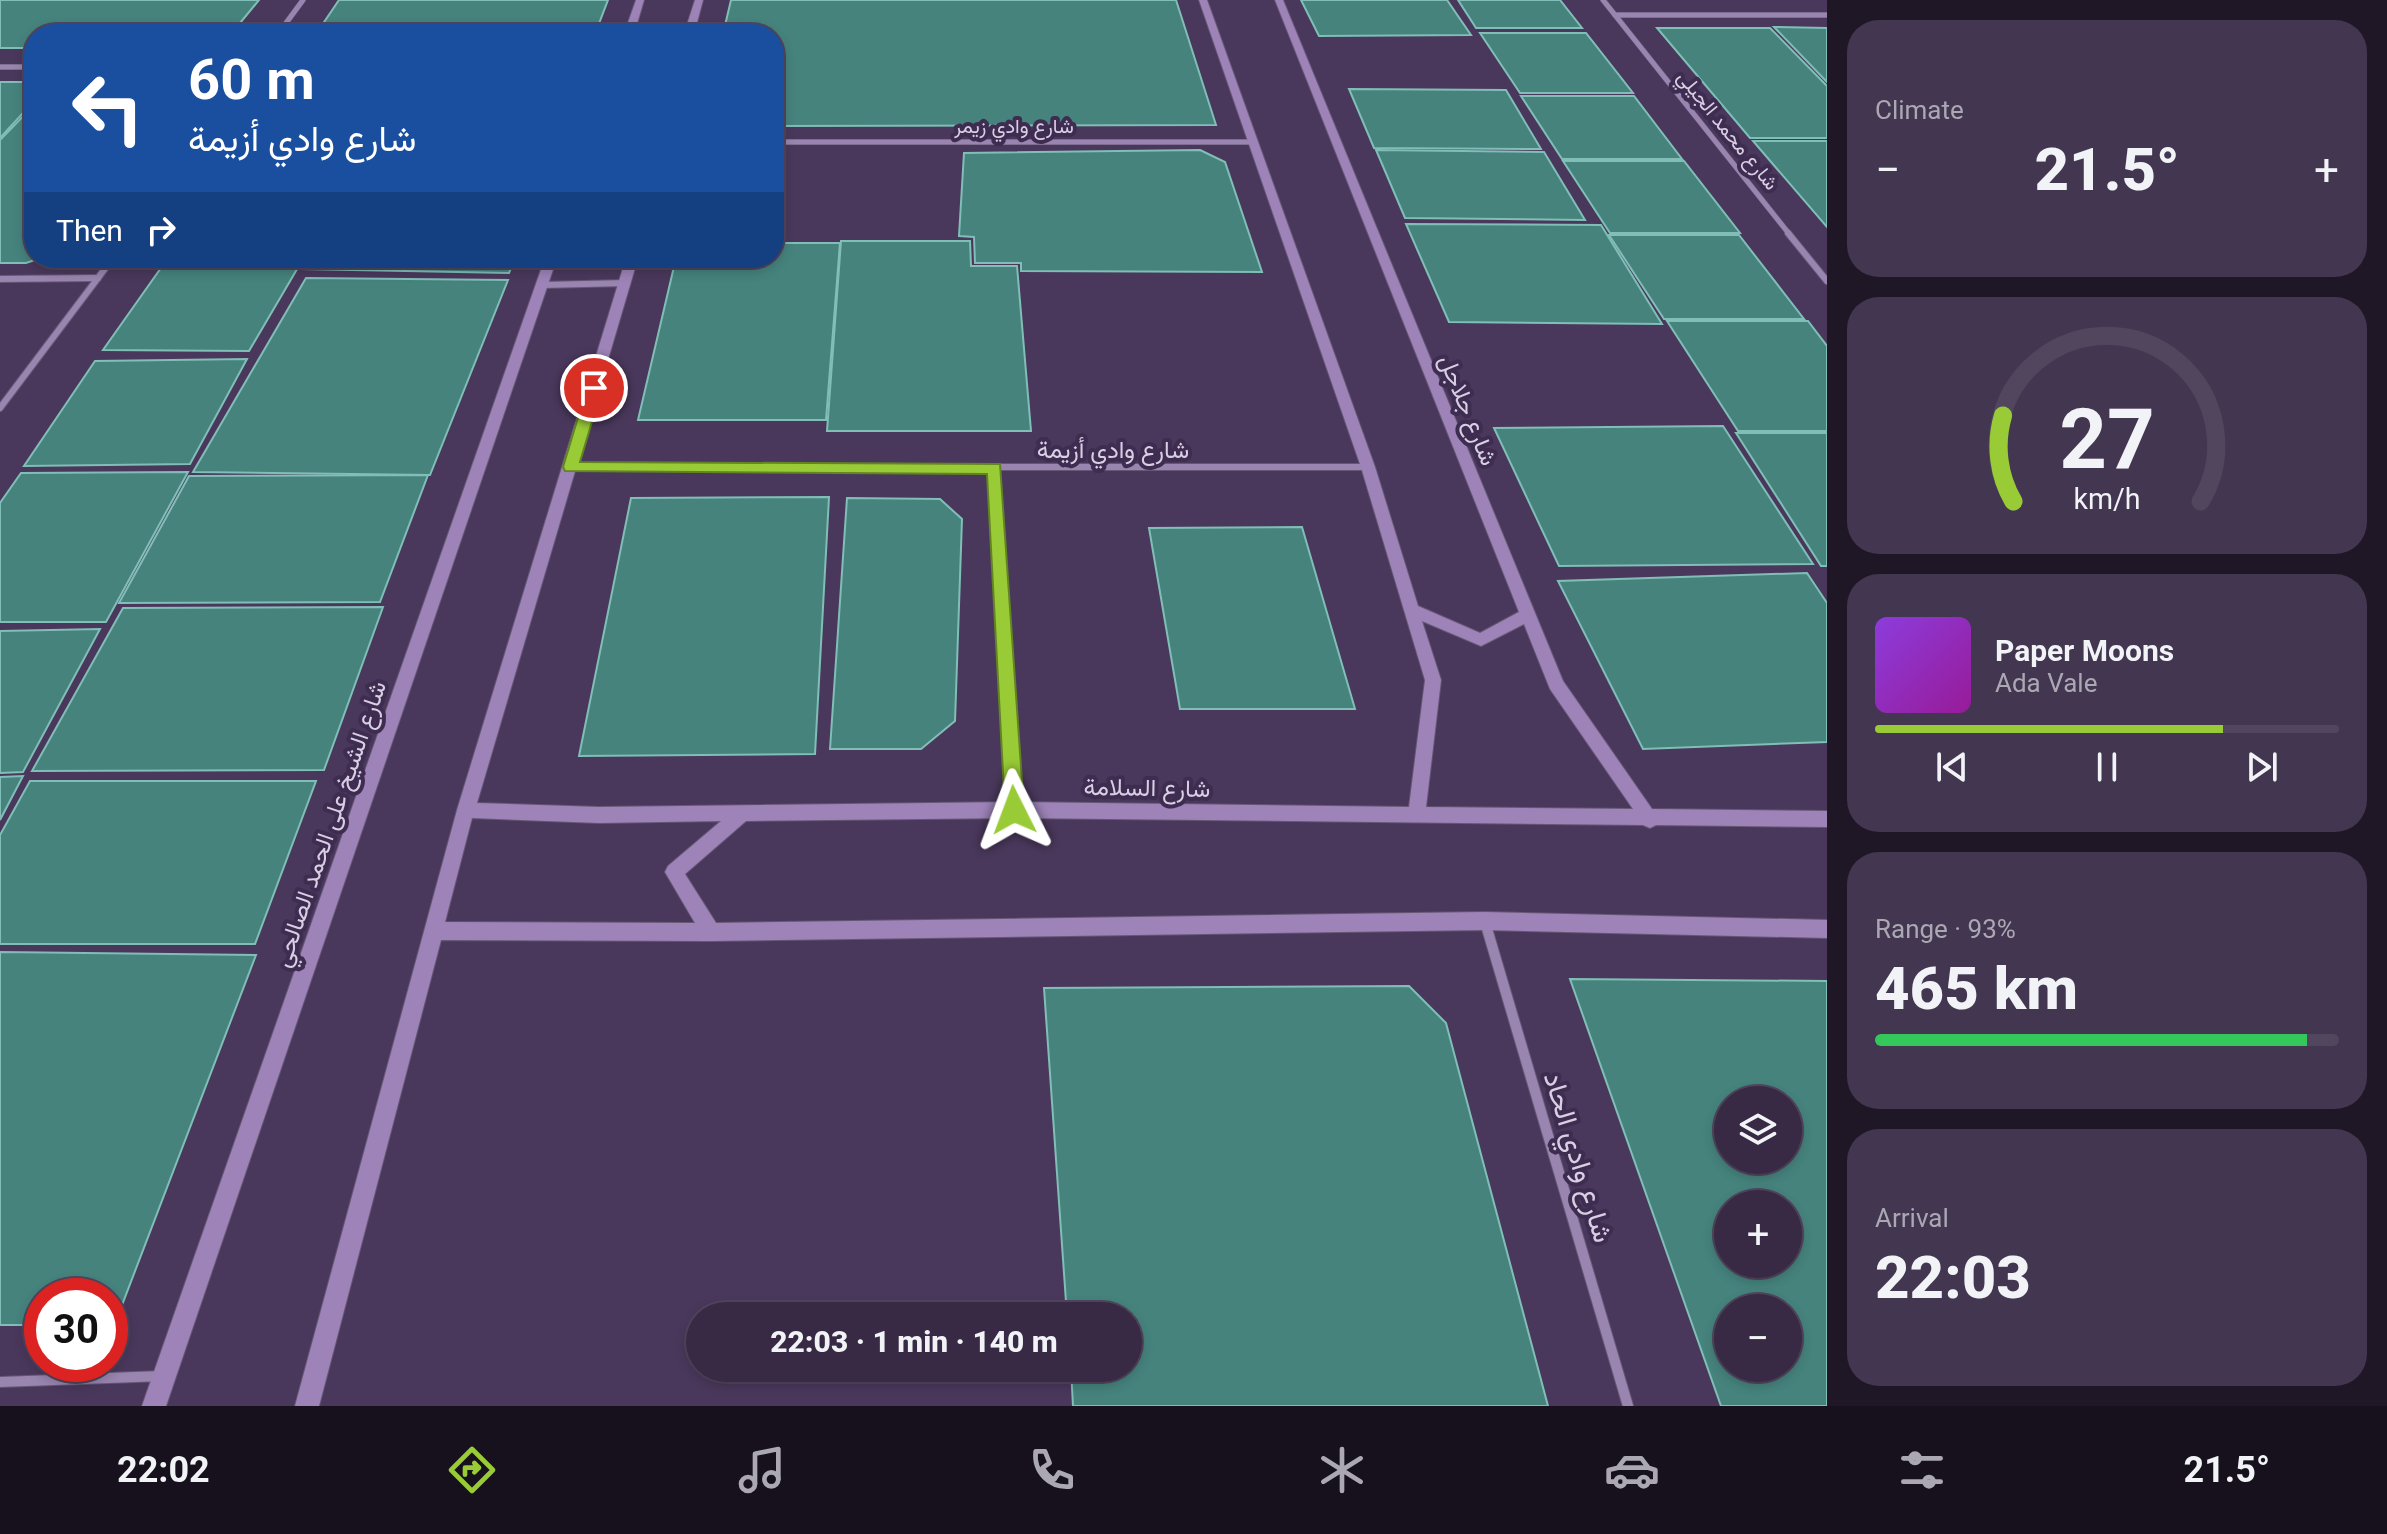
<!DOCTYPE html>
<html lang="en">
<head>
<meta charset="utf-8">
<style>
  :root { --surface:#382a45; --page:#433650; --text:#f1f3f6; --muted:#aba7b3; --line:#52465e; --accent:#99cb36 }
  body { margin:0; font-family:Roboto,Vazirmatn,sans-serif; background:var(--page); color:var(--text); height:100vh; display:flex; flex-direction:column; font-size:30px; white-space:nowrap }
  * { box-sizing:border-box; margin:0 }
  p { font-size:26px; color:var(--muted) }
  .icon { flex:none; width:44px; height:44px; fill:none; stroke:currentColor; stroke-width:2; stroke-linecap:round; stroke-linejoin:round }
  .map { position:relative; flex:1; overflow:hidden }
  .details { display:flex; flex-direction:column; gap:20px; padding:20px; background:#1f1726; width:560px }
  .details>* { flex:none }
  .guide { position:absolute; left:24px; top:24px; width:760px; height:244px; border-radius:32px; box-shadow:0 4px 12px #0003,0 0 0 2px var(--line); background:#1a4fa0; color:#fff; overflow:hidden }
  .fabs { position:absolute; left:1714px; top:1086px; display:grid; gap:16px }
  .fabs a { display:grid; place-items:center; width:88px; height:88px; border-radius:50%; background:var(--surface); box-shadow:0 4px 12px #0003,0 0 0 2px var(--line); font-size:40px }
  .speed { position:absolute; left:24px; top:1278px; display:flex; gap:16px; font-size:40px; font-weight:700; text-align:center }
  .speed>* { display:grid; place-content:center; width:104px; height:104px; border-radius:50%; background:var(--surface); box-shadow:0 4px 12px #0003,0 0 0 2px var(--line); line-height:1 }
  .speed .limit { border:12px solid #d22; background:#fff; color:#111 }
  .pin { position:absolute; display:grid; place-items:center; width:68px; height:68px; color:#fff; margin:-34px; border:4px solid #fff; border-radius:50%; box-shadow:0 2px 8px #0007 }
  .me { position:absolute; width:88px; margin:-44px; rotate:357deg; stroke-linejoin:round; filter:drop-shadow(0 0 6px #0008) }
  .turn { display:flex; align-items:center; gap:28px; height:168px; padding:0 32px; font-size:36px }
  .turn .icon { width:104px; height:104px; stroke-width:2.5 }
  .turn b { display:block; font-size:56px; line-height:68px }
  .then { display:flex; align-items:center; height:76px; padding:0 32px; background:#0003; gap:16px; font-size:30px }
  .big { font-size:60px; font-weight:800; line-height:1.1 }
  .details .card { flex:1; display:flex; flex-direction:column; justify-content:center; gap:12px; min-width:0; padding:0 28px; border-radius:32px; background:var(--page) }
  .details .dial { align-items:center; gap:0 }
  .dial svg { height:208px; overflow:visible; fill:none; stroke:var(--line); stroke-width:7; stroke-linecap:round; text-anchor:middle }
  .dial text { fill:var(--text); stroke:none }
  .song { display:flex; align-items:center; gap:24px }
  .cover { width:96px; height:96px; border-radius:12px; background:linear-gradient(135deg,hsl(270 70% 55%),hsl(300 70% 35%)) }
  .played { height:8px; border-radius:4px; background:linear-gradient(90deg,var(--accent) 75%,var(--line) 75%) }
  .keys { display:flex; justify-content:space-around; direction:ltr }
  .heat { display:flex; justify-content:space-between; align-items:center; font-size:44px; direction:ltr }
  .charge { height:12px; border-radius:6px; background:linear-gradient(90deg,#34c759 93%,var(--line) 0) }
  .trip { position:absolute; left:686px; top:1302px; width:456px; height:80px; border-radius:40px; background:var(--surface); box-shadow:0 4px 12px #0003,0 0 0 2px var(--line); font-weight:800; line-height:80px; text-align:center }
  .menu { display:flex; height:128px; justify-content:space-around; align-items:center; background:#16111c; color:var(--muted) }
  .menu .icon { width:56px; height:56px }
  .menu .active { color:var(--accent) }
  .menu b { font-size:36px; color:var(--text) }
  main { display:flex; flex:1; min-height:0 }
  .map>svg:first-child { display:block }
  .building { fill:#46837d; stroke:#80beb7; stroke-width:2; fill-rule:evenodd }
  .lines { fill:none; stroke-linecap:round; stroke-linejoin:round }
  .street-far3-casing { stroke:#665775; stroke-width:6 }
  .street-far2-casing { stroke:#665775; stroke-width:8 }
  .street-far1-casing { stroke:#665775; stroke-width:10 }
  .street-casing { stroke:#665775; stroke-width:12 }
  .secondary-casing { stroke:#665775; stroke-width:2 }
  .street-far3 { stroke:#9985af; stroke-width:5 }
  .street-far2 { stroke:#9985af; stroke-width:6 }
  .street-far1 { stroke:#9985af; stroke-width:8 }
  .street { stroke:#9985af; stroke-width:10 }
  .secondary { fill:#9d83b8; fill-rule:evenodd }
  .route { fill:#99cb36; stroke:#638423; stroke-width:2 }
  .labels { text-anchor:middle; stroke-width:8; stroke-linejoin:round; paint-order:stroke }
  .far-street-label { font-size:20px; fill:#d9cfe5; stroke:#3f2d51 }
  .street-label { font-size:24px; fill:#d9cfe5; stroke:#3f2d51 }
  .near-street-label { font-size:28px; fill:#d9cfe5; stroke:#3f2d51 }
</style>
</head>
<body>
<main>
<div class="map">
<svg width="1827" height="1406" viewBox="0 0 1827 1406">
  <rect width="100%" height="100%" fill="#4a385c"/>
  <g class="building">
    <polygon points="0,0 259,0 231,34 34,34 34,48 0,48"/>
    <polygon points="339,0 608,0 595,34 316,34"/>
    <polygon points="731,0 1176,0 1216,125 774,126 774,34 723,34"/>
    <polygon points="1301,0 1447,0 1471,35 1319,36"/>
    <polygon points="1458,0 1560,0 1582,28 1476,28"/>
    <polygon points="1774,27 1827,28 1827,82"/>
    <polygon points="1657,28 1770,28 1827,86 1827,138 1750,138"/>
    <polygon points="1480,33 1586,33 1633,93 1520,93"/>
    <polygon points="0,82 34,82 34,101 0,138"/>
    <polygon points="1349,89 1506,90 1541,149 1374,148"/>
    <polygon points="1521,96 1634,96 1682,159 1562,159"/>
    <polygon points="34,105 34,258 41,258 26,263 0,263 0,140"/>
    <polygon points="1753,141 1827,141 1827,227"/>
    <polygon points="1200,150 1225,162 1262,272 1021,271 1021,263 975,263 974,237 959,236 964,153"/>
    <polygon points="1376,150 1544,152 1585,220 1405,218"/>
    <polygon points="1563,161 1684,161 1740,233 1610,233"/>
    <polygon points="1406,224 1601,225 1662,324 1449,322"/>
    <polygon points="1609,235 1739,235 1804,319 1664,319"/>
    <polygon points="841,241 970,241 971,266 1017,266 1031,431 827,431"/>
    <polygon points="774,243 840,243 826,420 638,420 676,258 774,258"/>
    <polygon points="168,258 169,258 303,259 249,351 103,350"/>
    <polygon points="309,258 515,258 509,273 302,269"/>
    <polygon points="306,278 508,280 430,475 193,472"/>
    <polygon points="1667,321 1808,321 1827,346 1827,431 1738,431"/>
    <polygon points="247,359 190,464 24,466 95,361"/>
    <polygon points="1723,426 1813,564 1559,566 1494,428"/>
    <polygon points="1736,433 1827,433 1827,566 1821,566"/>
    <polygon points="188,472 106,622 0,622 0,503 21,473"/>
    <polygon points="428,475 380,602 119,603 189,476"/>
    <polygon points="829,497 815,754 579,756 631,498"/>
    <polygon points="847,498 940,499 962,519 955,721 921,749 830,749"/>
    <polygon points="1302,527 1355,709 1180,709 1149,528"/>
    <polygon points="1807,573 1827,603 1827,742 1643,749 1558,581"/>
    <polygon points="383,607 324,770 32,771 123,608"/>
    <polygon points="100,629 23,772 0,773 0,631"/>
    <polygon points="23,776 0,820 0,777"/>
    <polygon points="30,781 316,781 255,944 0,944 0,835"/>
    <polygon points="0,952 256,955 114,1326 110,1326 110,1296 42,1296 42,1325 0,1325"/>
    <path d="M1570 979 1827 981V1406H1721ZM1728 1100H1788V1160H1728ZM1728 1204H1788V1264H1728ZM1728 1308H1788V1368H1728Z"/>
    <polygon points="1409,986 1446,1023 1548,1406 1073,1406 1071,1368 1128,1368 1128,1316 1067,1316 1044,988"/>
  </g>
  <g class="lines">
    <defs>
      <g id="street-far3">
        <polyline points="1603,0 1790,235"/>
        <polyline points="1615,15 1827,15"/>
        <polyline points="278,34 303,0"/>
        <polyline points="0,67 34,67"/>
        <polyline points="774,142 1253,142"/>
      </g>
      <g id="street-far2">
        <polyline points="1788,233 1827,281"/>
        <polyline points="0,279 98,278"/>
        <polyline points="542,285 626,283"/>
        <polyline points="0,408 113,258"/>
        <polyline points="571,467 1368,467"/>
        <polyline points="995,468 999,534"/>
      </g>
      <polyline id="street-far1" points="999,532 1014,809"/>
      <g id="street">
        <polyline points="1485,922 1628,1406"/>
        <polyline points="0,1382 163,1376"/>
      </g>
      <g id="secondary">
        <polygon points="636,0 644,0 634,34 624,34"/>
        <polygon points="695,0 703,0 694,34 684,34"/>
        <path d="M1199 0H1207L1375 467 1418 606 1480 633 1519 612 1275 0H1283L1563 681 1652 809 1827 811V827L1656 825 1650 828 1643 825 1014 818 746 821 685 874 716 923 1484 912 1827 920V938L1484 930 711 941 441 940 319 1406H295L457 810 626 258H638L477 803 599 807 1014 802 1409 807 1425 680 1361 467ZM1422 621 1481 646 1524 624 1550 689 1633 809 1426 807 1441 680ZM472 818 599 823 721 821 668 866 665 872 695 923 445 922Z"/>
        <polygon points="545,258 557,258 166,1406 142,1406"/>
      </g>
    </defs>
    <use href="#street-far3" class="street-far3-casing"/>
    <use href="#street-far2" class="street-far2-casing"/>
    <use href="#street-far1" class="street-far1-casing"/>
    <use href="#street" class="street-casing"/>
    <use href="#secondary" class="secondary-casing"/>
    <use href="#street-far3" class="street-far3"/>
    <use href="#street-far2" class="street-far2"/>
    <use href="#street-far1" class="street-far1"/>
    <use href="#street" class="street"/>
    <use href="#secondary" class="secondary"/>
  </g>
  <polygon class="route" points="594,383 602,388 580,462 1000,464 1024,810 1021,816 1014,819 1005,810 987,474 565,471 563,467 587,388"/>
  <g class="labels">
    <g class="far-street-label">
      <text x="1014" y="133">شارع وادي زيمر</text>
      <text transform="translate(1728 130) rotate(51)" y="7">شارع محمد الجيلي</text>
    </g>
    <g class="street-label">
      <text transform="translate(1468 410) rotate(68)" y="8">شارع جلاجل</text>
      <text x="1113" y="458">شارع وادي أزيمة</text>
      <text transform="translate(1147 788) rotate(1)" y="8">شارع السلامة</text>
      <text transform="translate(330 824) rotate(-71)" y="8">شارع الشيخ على الحمد الصالحي</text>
    </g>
    <g class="near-street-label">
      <text transform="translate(1579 1157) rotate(73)" y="10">شارع وادي الحاد</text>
    </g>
  </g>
</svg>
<div class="fabs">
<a><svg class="icon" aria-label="layers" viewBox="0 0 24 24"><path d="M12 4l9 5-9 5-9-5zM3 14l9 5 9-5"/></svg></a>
<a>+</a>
<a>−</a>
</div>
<div class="speed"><div class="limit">30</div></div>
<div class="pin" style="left:594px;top:388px;background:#d93025"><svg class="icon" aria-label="arrive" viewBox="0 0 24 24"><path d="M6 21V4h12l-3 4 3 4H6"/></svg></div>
<svg class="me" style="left:1014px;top:810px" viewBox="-20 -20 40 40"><path d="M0-17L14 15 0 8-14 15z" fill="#99cb36" stroke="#fff" stroke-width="4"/></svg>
<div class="trip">22:03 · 1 min · 140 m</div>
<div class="guide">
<div class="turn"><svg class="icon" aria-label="left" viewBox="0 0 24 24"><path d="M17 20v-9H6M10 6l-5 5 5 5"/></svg><div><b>60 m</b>شارع وادي أزيمة</div></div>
<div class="then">Then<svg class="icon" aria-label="right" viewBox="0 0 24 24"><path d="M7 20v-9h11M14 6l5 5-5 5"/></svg></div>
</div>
</div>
<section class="details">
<div class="card"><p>Climate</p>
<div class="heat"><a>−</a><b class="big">21.5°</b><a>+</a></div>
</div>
<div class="card dial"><svg viewBox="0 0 100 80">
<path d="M14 69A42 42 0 1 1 86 69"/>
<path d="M14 69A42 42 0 0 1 10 36" stroke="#99cb36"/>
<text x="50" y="56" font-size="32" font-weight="700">27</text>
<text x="50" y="72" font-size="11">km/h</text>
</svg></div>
<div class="card">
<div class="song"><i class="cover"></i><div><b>Paper Moons</b><p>Ada Vale</p></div></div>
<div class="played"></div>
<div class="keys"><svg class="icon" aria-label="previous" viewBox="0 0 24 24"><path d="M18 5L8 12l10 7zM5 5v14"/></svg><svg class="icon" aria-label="pause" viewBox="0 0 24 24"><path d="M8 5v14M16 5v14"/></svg><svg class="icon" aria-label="next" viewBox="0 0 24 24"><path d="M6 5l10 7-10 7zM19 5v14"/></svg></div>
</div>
<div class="card"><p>Range · 93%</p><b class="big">465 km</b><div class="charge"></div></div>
<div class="card"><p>Arrival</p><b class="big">22:03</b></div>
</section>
</main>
<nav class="menu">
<b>22:02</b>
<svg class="icon active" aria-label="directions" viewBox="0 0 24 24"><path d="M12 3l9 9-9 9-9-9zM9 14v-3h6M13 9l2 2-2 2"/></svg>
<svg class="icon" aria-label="music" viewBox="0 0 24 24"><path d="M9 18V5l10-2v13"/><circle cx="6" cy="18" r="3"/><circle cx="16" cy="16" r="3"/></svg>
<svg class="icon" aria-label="phone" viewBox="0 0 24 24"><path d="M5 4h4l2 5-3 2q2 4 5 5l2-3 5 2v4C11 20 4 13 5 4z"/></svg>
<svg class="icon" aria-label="climate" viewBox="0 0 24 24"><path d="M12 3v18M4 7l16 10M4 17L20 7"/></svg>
<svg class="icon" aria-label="car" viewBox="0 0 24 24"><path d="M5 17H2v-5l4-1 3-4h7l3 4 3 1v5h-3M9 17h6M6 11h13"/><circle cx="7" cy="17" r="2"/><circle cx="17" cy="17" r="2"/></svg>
<svg class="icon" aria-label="filters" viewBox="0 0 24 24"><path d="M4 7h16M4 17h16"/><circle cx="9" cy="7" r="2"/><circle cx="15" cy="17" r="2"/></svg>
<b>21.5°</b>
</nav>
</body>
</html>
